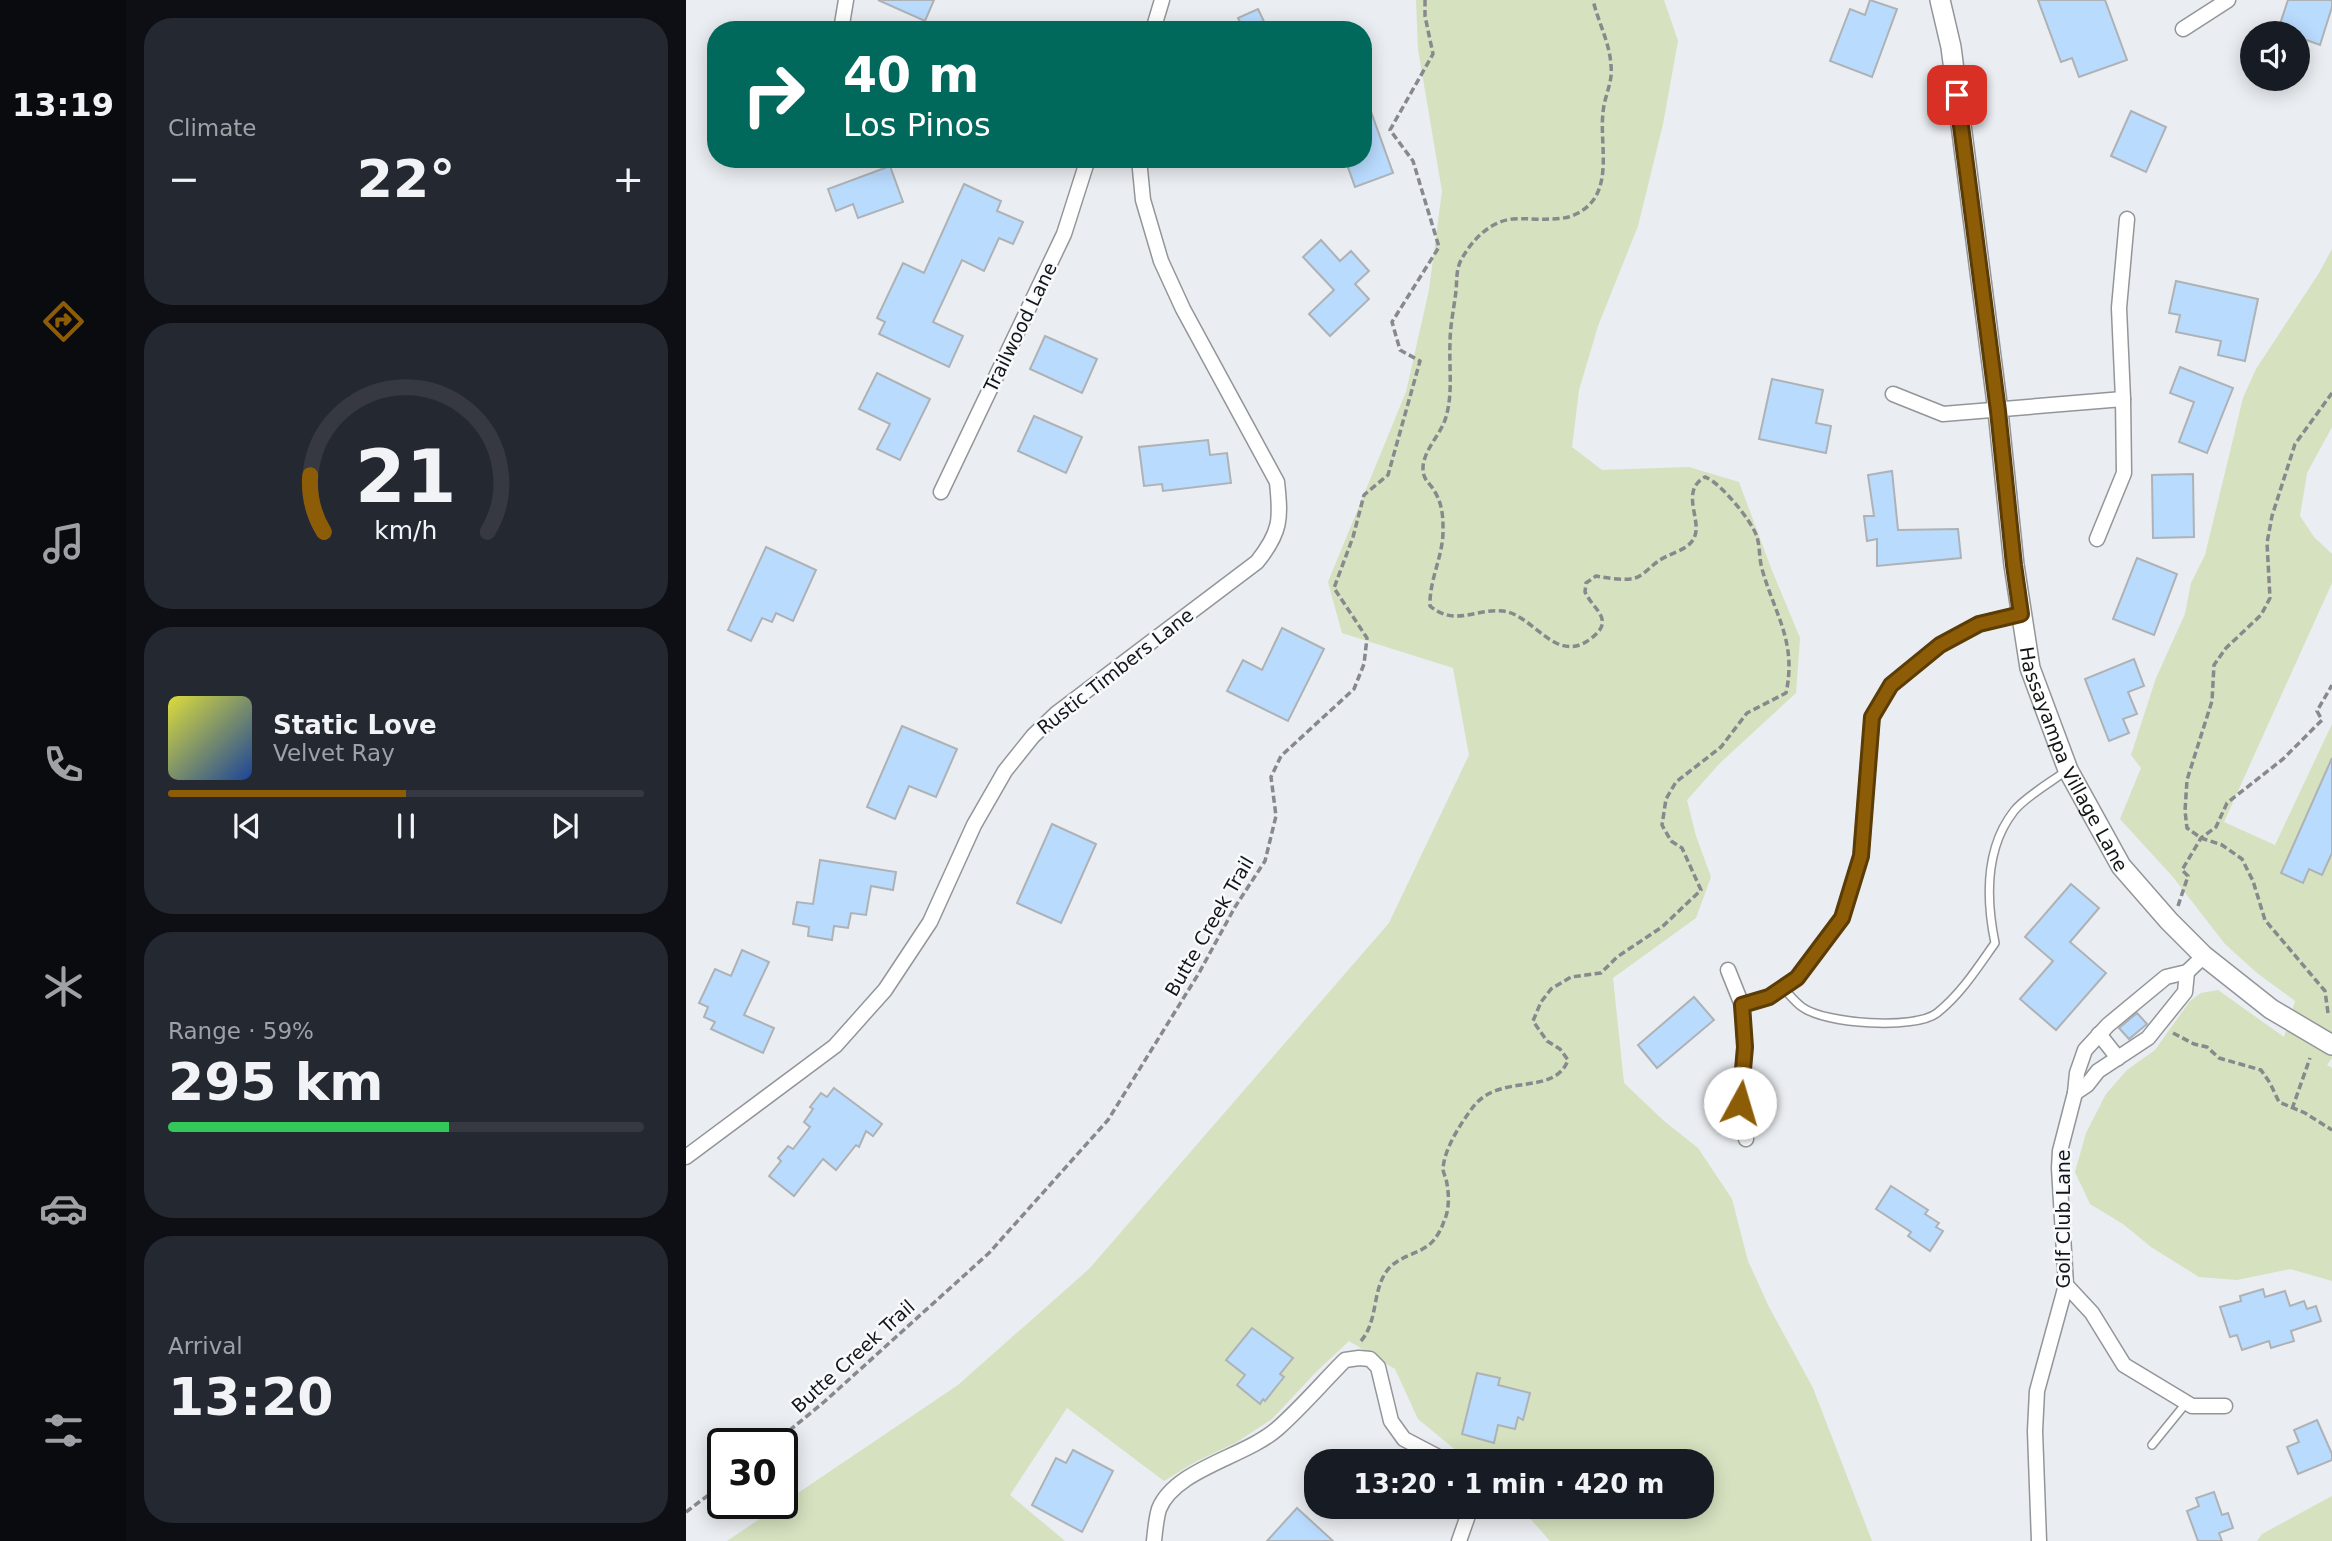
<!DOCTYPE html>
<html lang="en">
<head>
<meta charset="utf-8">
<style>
  :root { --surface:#171b24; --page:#242831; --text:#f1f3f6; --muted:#9ea1a6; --line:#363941; --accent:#8d5c07 }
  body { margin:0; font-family:"DejaVu Sans",sans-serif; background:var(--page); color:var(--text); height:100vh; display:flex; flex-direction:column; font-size:26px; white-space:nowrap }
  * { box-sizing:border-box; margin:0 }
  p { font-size:23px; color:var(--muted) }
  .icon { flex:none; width:38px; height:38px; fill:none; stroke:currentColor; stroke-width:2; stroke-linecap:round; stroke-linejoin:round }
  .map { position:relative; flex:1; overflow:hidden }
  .drawer { display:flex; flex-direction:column; gap:18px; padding:18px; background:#0d0f14; width:560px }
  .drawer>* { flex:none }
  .banner { position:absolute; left:21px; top:21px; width:665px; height:147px; border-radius:28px; box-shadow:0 4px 18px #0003; background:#00695c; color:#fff; overflow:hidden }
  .fabs { position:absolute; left:1554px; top:21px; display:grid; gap:14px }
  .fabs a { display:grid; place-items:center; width:70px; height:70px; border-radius:50%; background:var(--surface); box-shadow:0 4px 18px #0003; font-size:35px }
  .speed { position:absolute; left:21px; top:1428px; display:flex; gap:14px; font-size:35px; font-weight:700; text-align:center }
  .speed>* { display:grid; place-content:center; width:91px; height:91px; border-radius:50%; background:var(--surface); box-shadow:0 4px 18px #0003; line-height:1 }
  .speed .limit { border:4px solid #111; border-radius:10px; background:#fff; color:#111 }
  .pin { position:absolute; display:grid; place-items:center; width:60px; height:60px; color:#fff; margin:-30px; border-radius:14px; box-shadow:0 4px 10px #0006 }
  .me { position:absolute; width:77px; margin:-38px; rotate:6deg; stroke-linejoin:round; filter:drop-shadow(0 0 5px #0008) }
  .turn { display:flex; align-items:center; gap:24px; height:147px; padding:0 21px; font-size:32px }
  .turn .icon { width:91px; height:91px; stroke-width:2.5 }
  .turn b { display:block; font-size:49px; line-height:60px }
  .big { font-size:52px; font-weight:700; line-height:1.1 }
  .drawer .tile { flex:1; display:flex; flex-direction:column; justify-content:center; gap:10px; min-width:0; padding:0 24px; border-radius:28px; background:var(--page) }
  .drawer .dial { align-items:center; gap:0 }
  .dial svg { height:182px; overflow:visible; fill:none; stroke:var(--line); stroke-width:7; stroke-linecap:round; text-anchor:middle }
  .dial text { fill:var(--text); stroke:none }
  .song { display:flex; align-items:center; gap:21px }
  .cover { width:84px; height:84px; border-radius:10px; background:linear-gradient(135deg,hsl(60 70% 55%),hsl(220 70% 35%)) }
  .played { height:7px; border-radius:4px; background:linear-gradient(90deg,var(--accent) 50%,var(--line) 50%) }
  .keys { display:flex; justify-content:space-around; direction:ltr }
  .heat { display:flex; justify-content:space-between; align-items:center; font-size:38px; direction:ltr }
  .charge { height:10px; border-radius:5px; background:linear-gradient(90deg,#34c759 59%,var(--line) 0) }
  .trip { position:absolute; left:618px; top:1449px; width:410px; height:70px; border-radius:28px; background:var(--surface); box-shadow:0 4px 18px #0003; font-weight:700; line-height:70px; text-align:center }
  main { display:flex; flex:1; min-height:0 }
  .tab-bar { display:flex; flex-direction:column; width:126px; justify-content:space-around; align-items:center; background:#090b0e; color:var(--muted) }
  .tab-bar .icon { width:49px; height:49px }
  .tab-bar .on { color:var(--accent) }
  .tab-bar b { font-size:32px; color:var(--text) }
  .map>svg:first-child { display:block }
  .green { fill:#d5e1bf }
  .building { fill:#b9dbfe; stroke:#afb2b5; stroke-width:2 }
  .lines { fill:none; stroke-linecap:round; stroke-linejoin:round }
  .service-casing { stroke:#939699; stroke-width:10 }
  .minor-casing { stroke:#939699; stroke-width:17 }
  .tertiary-casing { stroke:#939699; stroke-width:22 }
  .path { stroke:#87898c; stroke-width:3.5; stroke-dasharray:7 3.5; stroke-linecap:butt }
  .service { stroke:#fff; stroke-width:7 }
  .minor { stroke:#fff; stroke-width:14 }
  .tertiary { stroke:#fff; stroke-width:19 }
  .route-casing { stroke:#5c3c05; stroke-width:18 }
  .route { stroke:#8d5c07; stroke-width:12 }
  .labels { text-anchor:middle; stroke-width:5; stroke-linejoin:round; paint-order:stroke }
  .street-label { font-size:19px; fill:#141516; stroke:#f8fbfe }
</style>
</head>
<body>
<main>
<nav class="tab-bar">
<b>13:19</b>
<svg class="icon on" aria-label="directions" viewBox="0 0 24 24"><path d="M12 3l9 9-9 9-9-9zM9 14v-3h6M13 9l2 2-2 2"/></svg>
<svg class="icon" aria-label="music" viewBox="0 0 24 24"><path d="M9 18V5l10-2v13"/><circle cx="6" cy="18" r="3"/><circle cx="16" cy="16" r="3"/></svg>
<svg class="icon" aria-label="phone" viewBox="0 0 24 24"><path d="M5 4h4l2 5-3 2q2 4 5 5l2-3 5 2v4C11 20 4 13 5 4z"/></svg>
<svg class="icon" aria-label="climate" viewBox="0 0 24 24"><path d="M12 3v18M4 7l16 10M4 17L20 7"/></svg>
<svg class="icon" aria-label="car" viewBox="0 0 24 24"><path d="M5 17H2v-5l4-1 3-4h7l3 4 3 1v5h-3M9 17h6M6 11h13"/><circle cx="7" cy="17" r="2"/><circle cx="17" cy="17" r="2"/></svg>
<svg class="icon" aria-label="filters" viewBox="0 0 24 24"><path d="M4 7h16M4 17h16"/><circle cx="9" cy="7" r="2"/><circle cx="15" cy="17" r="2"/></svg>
</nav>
<section class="drawer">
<div class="tile"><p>Climate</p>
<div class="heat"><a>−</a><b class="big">22°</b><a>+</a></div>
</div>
<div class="tile dial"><svg viewBox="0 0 100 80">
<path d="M14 69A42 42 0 1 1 86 69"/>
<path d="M14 69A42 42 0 0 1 8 44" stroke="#8d5c07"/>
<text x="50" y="56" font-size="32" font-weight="700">21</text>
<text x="50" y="72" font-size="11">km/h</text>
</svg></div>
<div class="tile">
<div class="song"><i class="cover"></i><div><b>Static Love</b><p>Velvet Ray</p></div></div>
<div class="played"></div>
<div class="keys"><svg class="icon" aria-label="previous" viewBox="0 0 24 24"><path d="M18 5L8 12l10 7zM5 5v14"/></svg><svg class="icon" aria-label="pause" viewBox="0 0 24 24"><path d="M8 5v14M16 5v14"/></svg><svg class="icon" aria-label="next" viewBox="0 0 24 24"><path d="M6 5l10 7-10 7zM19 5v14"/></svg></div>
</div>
<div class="tile"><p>Range · 59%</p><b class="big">295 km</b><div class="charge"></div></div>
<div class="tile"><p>Arrival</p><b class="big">13:20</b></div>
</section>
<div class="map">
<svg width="1646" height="1541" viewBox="0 0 1646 1541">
  <rect width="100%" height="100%" fill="#eaedf1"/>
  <g class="green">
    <polygon points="730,0 978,0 992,41 977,124 952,226 912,326 893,390 886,447 916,470 1003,467 1053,482 1085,568 1114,638 1110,693 1034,763 1001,800 1010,836 1025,877 1010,918 927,978 938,1083 978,1121 1012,1148 1046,1199 1062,1261 1083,1307 1127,1388 1186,1541 864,1541 834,1507 1015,1507 1015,1461 783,1461 732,1419 709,1369 663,1341 631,1371 586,1419 551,1442 509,1462 478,1481 381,1408 324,1495 379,1541 41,1541 272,1385 403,1269 703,923 783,755 767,668 656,633 642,582 720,392 743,290 756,191 732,49"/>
    <polygon points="1646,249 1646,427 1621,473 1614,516 1628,537 1646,554 1646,583 1538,822 1589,845 1646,724 1646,1058 1641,1065 1646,1068 1646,1281 1604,1269 1551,1280 1513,1277 1465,1247 1437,1224 1404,1204 1389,1172 1400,1133 1420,1094 1441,1070 1469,1050 1504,1001 1515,993 1532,990 1598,1037 1609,1001 1571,973 1539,944 1487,877 1434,819 1455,768 1445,755 1470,678 1499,614 1505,583 1519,555 1557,398 1570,369 1633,273"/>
    <polygon points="1646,1496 1646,1541 1571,1541 1576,1534"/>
  </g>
  <g class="building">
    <polygon points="192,0 248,0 239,21"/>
    <polygon points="1184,0 1211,9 1186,77 1144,61 1164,9 1179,15"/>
    <polygon points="1352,0 1419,0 1441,60 1393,77 1386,58 1375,62"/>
    <polygon points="1602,0 1646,0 1646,7 1634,45 1612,37 1612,33 1591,33"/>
    <polygon points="572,9 582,30 558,30 552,18"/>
    <polygon points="679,95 707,173 669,187 659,159 677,159"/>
    <polygon points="1445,111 1480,127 1460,172 1425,156"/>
    <polygon points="204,166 217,202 172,218 167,204 150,211 142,189"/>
    <polygon points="278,184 315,201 311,211 337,222 327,244 313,238 298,271 276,260 247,322 277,336 263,367 193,334 199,322 191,318 217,263 238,273"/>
    <polygon points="635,240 654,261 665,251 683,271 669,284 683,299 644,336 623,314 648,290 617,257"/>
    <polygon points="1490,281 1572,299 1559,361 1532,355 1535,341 1490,332 1494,315 1483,313"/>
    <polygon points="359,336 411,359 396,393 344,369"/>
    <polygon points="1494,367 1547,388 1521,453 1493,442 1508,402 1484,393"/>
    <polygon points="191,373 244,399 214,460 191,449 204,424 173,409"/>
    <polygon points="1086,379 1137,390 1130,423 1145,426 1140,453 1073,439"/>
    <polygon points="348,416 396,437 380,473 332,451"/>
    <polygon points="522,440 524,455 541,453 545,483 477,491 476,484 458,486 453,447"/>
    <polygon points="1206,471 1212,530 1272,529 1275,558 1191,566 1191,539 1181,541 1178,516 1188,516 1182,475"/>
    <polygon points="1507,474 1508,537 1467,538 1466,475"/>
    <polygon points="80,547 130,570 107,621 90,613 86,622 76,618 65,641 42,630"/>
    <polygon points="1451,558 1491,574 1468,635 1427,619"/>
    <polygon points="596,628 638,649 602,721 541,691 557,660 576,670"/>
    <polygon points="1448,659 1458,686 1442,692 1451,714 1437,719 1443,733 1423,741 1399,679"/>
    <polygon points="216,726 271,749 250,797 223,786 209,819 181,807"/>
    <polygon points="1646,758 1646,853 1636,875 1623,869 1617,883 1595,873"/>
    <polygon points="366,824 410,844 375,923 331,903"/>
    <polygon points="134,860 210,872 207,890 185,886 180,915 165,913 162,928 148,926 146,940 122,936 123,927 107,924 111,902 127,904"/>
    <polygon points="1385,884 1413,908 1384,942 1420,973 1370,1030 1334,999 1367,961 1339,937"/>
    <polygon points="56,950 83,962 58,1015 88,1028 77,1053 25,1029 29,1022 18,1017 22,1007 13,1003 29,969 45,976"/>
    <polygon points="1008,997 1028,1020 971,1068 952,1045"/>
    <polygon points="1451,1013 1461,1024 1443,1039 1433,1028"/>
    <polygon points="148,1088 196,1124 187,1136 180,1131 173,1147 170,1145 150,1170 137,1159 108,1196 83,1176 95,1161 92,1158 102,1146 107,1149 124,1127 118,1122 127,1109 124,1107 135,1093 141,1097"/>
    <polygon points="1205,1186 1242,1210 1239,1214 1253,1223 1250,1227 1257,1231 1244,1251 1222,1236 1225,1232 1190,1209"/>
    <polygon points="1577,1289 1579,1297 1599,1291 1604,1306 1618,1301 1621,1309 1630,1306 1635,1321 1605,1331 1608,1341 1585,1348 1583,1341 1556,1350 1551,1335 1544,1337 1534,1307 1555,1301 1554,1296"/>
    <polygon points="566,1328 607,1358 594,1374 598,1377 579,1401 577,1399 574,1404 551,1385 559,1375 540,1360"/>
    <polygon points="791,1373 814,1378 812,1385 844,1393 837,1420 832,1417 829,1429 812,1425 808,1443 776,1434"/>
    <polygon points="1631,1420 1646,1454 1646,1460 1612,1474 1601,1447 1613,1442 1608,1430"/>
    <polygon points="387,1450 427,1471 396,1532 346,1505 370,1458 380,1463"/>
    <polygon points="1528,1492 1536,1515 1542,1513 1547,1528 1533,1533 1536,1541 1512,1541 1501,1511 1513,1506 1510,1498"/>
    <polygon points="611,1508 647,1541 581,1541"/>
  </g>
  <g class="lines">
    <defs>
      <g id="service">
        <path d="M1097 988C1103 994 1109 1002 1116 1007 1139 1024 1229 1030 1251 1013 1275 994 1292 967 1309 943 1300 899 1299 848 1328 811 1339 797 1365 782 1380 771"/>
        <polyline points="1466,1445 1501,1402"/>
      </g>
      <g id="minor">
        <polyline points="1497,29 1542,0"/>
        <polyline points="155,30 160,0"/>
        <polyline points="467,30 476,0"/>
        <polyline points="1207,394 1257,414 1437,399 1438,473 1411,539"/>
        <polyline points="1437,399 1433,308 1441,219"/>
        <polyline points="255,492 378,234 400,165 404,159"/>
        <polyline points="1042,970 1056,1005"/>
        <polyline points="1413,1034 1432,1058"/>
        <polyline points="1389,1093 1401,1085 1412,1071 1462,1038 1499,992 1501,972"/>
        <polyline points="1060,1139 1054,1103 1059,1047 1056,1005 1083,997 1111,978 1156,918 1175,856 1186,717 1205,685 1254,645 1293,624 1335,614"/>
        <path d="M0 1157 149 1046 199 990 244 922 288 825 319 771 347 736 371 713 571 562C595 532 595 519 591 482L497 309 475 261 457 200 453 159"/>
        <polyline points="1380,1285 1406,1313 1438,1365 1506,1406 1539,1406"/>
        <path d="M468 1541C469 1531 470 1519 473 1509 489 1469 559 1457 591 1429 615 1408 636 1383 659 1360L673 1358 684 1359 692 1367 705 1421 718 1439 760 1461"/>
        <polyline points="773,1541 785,1507"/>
        <polyline points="1353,1541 1349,1431 1351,1391 1380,1285 1373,1168 1374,1151 1389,1093 1391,1073 1399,1050 1422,1025 1480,977 1501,972 1518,956"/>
      </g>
      <g id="tertiary">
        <path id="s1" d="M1254 0 1265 47 1312 411 1328 565 1344 668 1382 770 1435 866 1483 921 1518 956 1585 1009 1646 1045"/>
      </g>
    </defs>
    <use href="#service" class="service-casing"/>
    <use href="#minor" class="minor-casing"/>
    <use href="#tertiary" class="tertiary-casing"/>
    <g class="path">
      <polyline points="1492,906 1502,876 1496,870 1515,838 1530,827 1541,803 1597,759 1636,720 1631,711 1646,685"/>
      <polyline points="1642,1013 1639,991 1579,920 1567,881 1556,859 1536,845 1515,838 1501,828 1499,811 1501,780 1526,701 1528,665 1540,648 1575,615 1584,598 1581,543 1586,516 1609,444 1646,393"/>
      <polyline points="1487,1033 1508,1044 1521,1047 1533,1058 1575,1070 1584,1083 1593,1102 1619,1113 1646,1130"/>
      <polyline points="1606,1109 1624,1058"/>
      <path d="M675 1341C692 1321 686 1293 700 1272 711 1256 731 1255 744 1244 750 1239 756 1228 758 1221 764 1209 763 1192 760 1179 759 1176 757 1172 757 1169 758 1149 775 1123 787 1107 814 1072 868 1097 882 1060L874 1049 861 1041 847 1021 855 1002 865 989 885 977 915 973 931 957 976 927 1015 890 996 848 985 841 976 825 980 799 990 782 1035 747 1061 713 1100 693C1111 642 1089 615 1076 569 1073 558 1074 547 1071 537 1066 521 1034 482 1019 477 993 491 1017 521 1008 538 1002 551 982 553 971 562 964 567 958 575 949 578 937 581 922 578 910 576L900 583 899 592C908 611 931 620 903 640 869 664 848 615 817 611 790 608 769 627 744 606 743 579 758 555 757 528 757 516 756 504 749 492 745 484 737 480 737 470 736 451 755 435 760 417 767 393 763 368 764 343 764 326 768 308 770 291 771 280 770 270 775 260 786 240 804 221 827 219 840 218 852 220 864 219 873 219 883 218 890 214 930 195 913 146 917 113 918 96 927 83 925 66 924 43 912 22 907 0"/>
      <polyline points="87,1444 138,1402 303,1253 422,1120 513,973 549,907 579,861 590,816 585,777 595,756 668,689 678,664 681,638 648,588 667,537 678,495 702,475 734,361 714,350 706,322 753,247 727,161 704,130 747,54 739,16 739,0"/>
      <polyline points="0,1512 37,1484"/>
    </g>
    <use href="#service" class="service"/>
    <use href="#minor" class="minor"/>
    <use href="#tertiary" class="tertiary"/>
  </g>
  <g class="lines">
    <defs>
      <polyline id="route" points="1054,1103 1059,1047 1056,1005 1083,997 1111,978 1156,918 1175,856 1186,717 1205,685 1254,645 1293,624 1335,614 1328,565 1312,411 1271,95"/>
    </defs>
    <use href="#route" class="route-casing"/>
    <use href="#route" class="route"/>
  </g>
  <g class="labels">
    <g class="street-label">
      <text transform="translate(334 327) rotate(-64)" y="7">Trailwood Lane</text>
      <text transform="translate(429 671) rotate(-38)" y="7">Rustic Timbers Lane</text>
      <text dy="7" stroke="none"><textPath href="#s1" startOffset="775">Hassayampa Village Lane</textPath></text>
      <text transform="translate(523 926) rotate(-60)" y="7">Butte Creek Trail</text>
      <text transform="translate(1377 1219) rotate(-90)" y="7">Golf Club Lane</text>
      <text transform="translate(167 1356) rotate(-42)" y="7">Butte Creek Trail</text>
    </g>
  </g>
</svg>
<div class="fabs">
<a><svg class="icon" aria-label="sound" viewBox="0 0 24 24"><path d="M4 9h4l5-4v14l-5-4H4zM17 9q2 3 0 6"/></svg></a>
</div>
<div class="speed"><div class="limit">30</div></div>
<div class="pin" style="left:1271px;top:95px;background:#d93025"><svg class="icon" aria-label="arrive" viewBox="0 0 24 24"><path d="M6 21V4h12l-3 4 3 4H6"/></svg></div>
<svg class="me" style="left:1054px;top:1103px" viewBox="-20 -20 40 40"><circle r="19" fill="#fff"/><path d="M0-13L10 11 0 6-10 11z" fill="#8d5c07"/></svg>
<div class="trip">13:20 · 1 min · 420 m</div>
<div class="banner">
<div class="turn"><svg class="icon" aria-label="right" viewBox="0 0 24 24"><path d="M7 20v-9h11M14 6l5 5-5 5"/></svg><div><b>40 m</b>Los Pinos</div></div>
</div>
</div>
</main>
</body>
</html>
